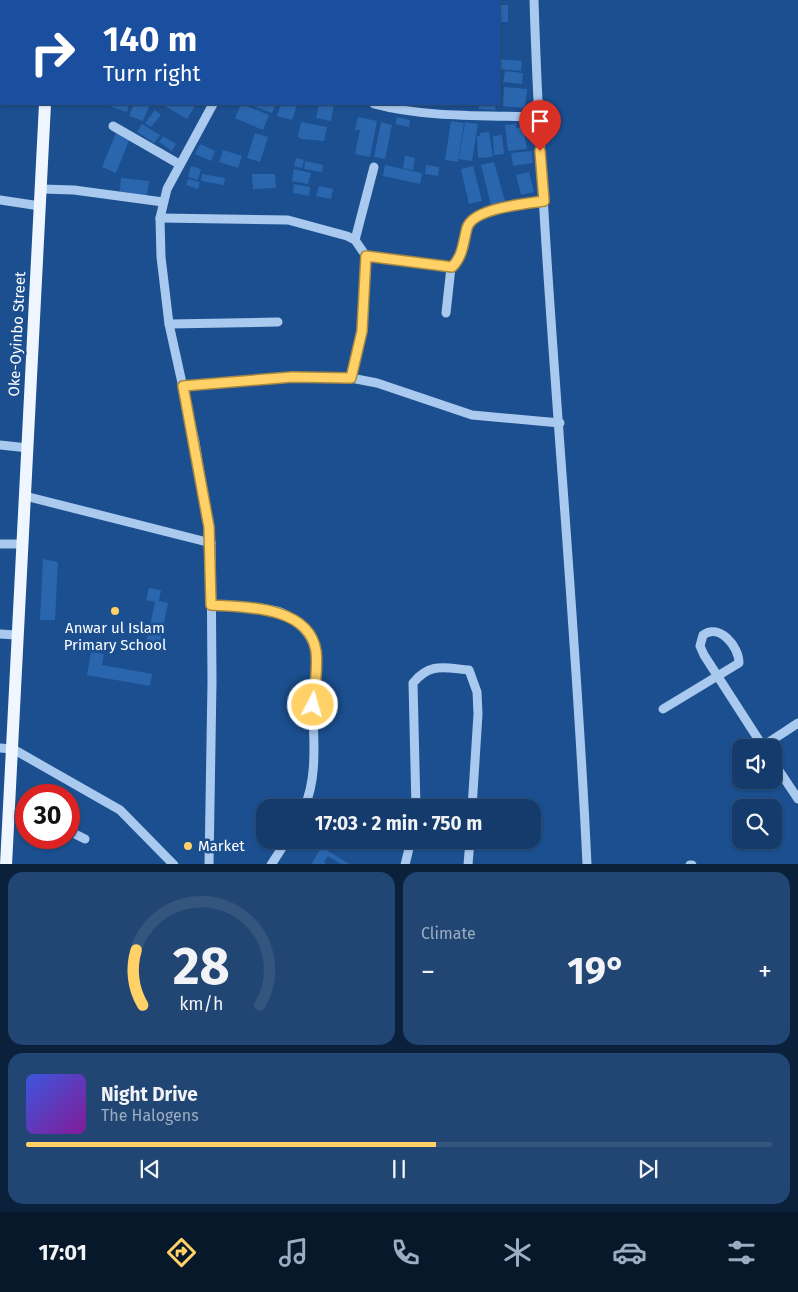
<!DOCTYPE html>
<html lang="en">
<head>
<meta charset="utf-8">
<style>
  :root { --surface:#143b6b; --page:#214673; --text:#f1f3f6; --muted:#9dadc1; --line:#33557e; --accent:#ffd166 }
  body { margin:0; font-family:"Fira Sans",sans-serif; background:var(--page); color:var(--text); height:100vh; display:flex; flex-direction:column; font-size:19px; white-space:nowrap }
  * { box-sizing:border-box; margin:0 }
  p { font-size:16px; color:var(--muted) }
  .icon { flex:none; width:28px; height:28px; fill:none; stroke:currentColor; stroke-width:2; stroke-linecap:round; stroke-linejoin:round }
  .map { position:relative; height:864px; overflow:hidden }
  .panel { display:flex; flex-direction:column; gap:8px; padding:8px; background:#0b203b; flex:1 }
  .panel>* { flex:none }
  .banner { position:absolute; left:0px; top:0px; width:500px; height:105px; box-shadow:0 1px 4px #0004,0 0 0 1px var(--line); background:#1a4fa0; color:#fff; overflow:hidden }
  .buttons { position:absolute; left:732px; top:739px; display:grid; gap:10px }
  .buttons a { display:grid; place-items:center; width:50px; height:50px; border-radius:10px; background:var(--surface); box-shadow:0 1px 4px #0004,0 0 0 1px var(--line); font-size:25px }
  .speed { position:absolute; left:15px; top:784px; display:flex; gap:10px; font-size:25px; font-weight:700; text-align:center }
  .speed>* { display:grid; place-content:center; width:65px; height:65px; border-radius:50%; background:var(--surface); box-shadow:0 1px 4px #0004,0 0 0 1px var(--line); line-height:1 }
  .speed .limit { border:8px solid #d22; background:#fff; color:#111 }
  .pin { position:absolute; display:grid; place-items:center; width:42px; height:42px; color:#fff; margin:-51px -21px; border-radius:50% 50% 50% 0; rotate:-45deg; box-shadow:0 0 5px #0007 }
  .pin .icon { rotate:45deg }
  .me { position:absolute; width:55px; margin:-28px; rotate:6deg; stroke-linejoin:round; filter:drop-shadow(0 0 4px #0008) }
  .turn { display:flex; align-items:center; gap:18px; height:105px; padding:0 20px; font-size:22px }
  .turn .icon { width:65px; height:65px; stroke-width:2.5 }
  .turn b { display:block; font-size:35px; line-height:42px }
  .big { font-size:38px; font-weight:700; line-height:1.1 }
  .panel .tile { flex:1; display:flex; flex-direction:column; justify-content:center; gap:8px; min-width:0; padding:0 18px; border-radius:15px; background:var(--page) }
  .panel .dial { align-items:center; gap:0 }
  .dial svg { height:130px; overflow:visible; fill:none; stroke:var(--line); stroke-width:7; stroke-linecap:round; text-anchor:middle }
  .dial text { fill:var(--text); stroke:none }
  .song { display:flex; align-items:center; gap:15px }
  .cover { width:60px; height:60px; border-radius:8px; background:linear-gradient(135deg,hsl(230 70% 55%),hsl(290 70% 35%)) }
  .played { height:5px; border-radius:2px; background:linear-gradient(90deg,var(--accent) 55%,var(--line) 55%) }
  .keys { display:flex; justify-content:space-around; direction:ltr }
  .heat { display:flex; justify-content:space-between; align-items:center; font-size:28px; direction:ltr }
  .panel .tiles { flex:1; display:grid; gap:8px; grid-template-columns:1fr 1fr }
  .tile:last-child { grid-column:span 2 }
  .trip { position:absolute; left:256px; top:799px; width:285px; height:50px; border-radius:15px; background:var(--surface); box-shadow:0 1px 4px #0004,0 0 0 1px var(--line); font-weight:700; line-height:50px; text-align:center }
  .menu { display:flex; height:80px; justify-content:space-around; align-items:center; background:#08182b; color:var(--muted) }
  .menu .icon { width:35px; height:35px }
  .menu .current { color:var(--accent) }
  .menu b { font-size:22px; color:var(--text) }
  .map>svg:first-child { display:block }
  .building { fill:#2a66ad }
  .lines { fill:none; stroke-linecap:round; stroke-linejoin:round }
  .minor { stroke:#a9c9ee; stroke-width:9 }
  .major { stroke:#f0f6ff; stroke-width:12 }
  .route-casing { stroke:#a68842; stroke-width:12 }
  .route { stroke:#ffd166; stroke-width:9 }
  .poi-dot { fill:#ffd166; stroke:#1b4f8f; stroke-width:2 }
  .labels { text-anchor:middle; stroke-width:5; stroke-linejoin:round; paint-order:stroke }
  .street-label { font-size:15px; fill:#fff; stroke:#1b4f8f }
  .poi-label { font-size:15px; fill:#fff; stroke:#1b4f8f }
</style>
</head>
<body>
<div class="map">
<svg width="798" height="865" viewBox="0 0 798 865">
  <rect width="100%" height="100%" fill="#1b4f8f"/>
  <g class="building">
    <rect x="499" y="5" width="9" height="17"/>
    <polygon points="499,59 522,61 521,71 499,69"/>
    <polygon points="505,71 523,73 522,84 503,82"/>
    <polygon points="504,87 527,89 525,108 503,106"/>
    <polygon points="112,104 129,104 127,112 111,107"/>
    <polygon points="134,104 150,104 143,121 129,116"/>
    <polygon points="167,104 196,104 187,119 165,106"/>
    <polygon points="241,104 269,115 263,130 235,118"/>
    <polygon points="248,104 271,104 275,106 272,113"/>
    <polygon points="281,104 297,104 292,120 277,116"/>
    <polygon points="319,104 334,104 331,121 316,118"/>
    <polygon points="479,104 496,104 495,110 479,109"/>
    <polygon points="155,110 161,115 151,127 145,123"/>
    <polygon points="358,117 377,121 370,157 355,154 360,130 355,130"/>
    <polygon points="397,117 410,120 409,127 395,124"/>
    <polygon points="451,121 464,123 458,162 445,160"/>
    <polygon points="301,122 327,127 324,141 301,139 298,136"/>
    <polygon points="381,122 392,125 385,159 374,157"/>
    <polygon points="465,122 478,124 472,161 459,159"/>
    <polygon points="142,124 160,135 154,143 137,132"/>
    <polygon points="516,124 516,128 523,127 527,149 508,151 505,125"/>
    <polygon points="489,132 493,157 478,158 477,136 480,136 480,133"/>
    <polygon points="116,133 130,138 116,173 102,167"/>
    <polygon points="255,133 268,137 260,162 247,158"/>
    <polygon points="502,135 504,154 494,155 493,136"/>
    <polygon points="163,136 176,144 172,151 159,142"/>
    <polygon points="200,144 215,151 211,161 195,154"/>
    <polygon points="223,150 242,156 238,168 219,162"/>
    <polygon points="532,151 533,163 513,166 511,153"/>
    <polygon points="405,156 415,158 413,170 403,168"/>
    <polygon points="296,158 304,160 302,168 294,166"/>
    <polygon points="305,161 323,165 322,172 304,169"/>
    <polygon points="494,162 505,201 491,205 481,165"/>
    <polygon points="385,165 422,173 420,184 383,176"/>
    <polygon points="426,165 439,167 438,176 425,174"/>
    <polygon points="191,166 201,169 198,180 188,177"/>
    <polygon points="473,166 482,201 469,204 461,169"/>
    <polygon points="294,169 311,173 308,184 292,181"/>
    <polygon points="529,172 534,192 521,195 516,175"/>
    <polygon points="202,174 225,178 224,185 201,181"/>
    <polygon points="252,174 275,174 276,188 253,189"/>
    <polygon points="121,178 149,181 147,196 120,192"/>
    <polygon points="188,179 200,182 198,189 186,185"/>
    <polygon points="294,184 310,187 309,196 293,193"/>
    <polygon points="319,186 333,189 331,199 316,196"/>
    <polygon points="43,559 58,562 55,620 40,620"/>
    <polygon points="149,588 161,590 159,601 168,603 158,651 145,648 155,602 146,600"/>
    <polygon points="91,652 104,654 102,665 152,674 150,686 87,675"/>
    <polygon points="321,847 351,865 343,865 328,856 324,862 328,865 311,865"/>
  </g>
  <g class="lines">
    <g class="minor">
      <polyline points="430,0 439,1"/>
      <path d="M534 0C543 289 574 576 587 865"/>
      <polyline points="222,1 222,0"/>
      <polyline points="347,1 347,0"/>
      <polyline points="0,69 1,68"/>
      <path d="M374 104C427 118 483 115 537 117"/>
      <polyline points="113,126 179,164"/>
      <polyline points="41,189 74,190 163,202"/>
      <polyline points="0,200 40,206"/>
      <path d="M160 218 288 220 347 236 355 240 366 256 451 267C463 256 463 243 467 228 472 207 525 203 544 201"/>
      <polyline points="355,240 374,167"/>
      <polyline points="446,313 451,267"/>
      <polyline points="169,324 278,322"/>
      <polyline points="351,378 362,331 366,256"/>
      <polyline points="183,386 292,377 351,378 377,383 472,415 560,423"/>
      <polyline points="0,445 28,448"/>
      <polyline points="25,496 211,543"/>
      <polyline points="0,544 23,544"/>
      <path d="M211 605C229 606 267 606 283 613 297 619 311 635 315 649 321 669 313 693 313 714 314 744 317 779 304 808"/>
      <polyline points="0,634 16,635"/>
      <path d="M663 709 739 663C739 646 719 623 703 635L700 646 704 655 764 748"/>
      <polyline points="763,746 798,723"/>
      <polyline points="0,748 13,749 120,810 174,865"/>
      <polyline points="774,763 798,799"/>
      <path d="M416 808 413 683C430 662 445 668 469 670L477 692 478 714 472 808"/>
      <polyline points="10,812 26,813"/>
      <polyline points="69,831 85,839"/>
      <polyline points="209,865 212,682 211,543 195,442 169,324 161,257 160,218 167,189 213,104"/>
      <polyline points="271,865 287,840"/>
      <polyline points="405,865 411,840"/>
      <polyline points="468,865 470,840"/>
      <polyline points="690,865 692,865"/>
    </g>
    <g class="major">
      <polyline points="51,1 51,0"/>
      <polyline points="6,865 45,104"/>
    </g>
  </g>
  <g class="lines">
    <defs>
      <path id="route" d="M313 705C315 688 318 668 316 651 309 606 245 607 211 605L209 527 183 386 292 377 351 378 362 331 366 256 452 267C463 256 463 243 467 228 473 208 525 204 544 201L540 151"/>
    </defs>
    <use href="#route" class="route-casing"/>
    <use href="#route" class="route"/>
  </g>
  <g class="poi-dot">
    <circle cx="115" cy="611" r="5"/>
    <circle cx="188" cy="846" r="5"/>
  </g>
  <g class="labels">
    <g class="street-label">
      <text transform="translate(17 334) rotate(-87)" y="5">Oke-Oyinbo Street</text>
    </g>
    <g class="poi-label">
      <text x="115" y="633">Anwar ul Islam<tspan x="115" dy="17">Primary School</tspan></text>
      <text x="198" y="851" text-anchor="start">Market</text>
    </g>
  </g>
</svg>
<div class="buttons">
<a><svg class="icon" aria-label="sound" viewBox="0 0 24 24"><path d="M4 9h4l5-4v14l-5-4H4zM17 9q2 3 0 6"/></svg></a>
<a><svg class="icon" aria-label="search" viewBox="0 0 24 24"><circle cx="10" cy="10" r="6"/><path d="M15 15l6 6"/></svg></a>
</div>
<div class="speed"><div class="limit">30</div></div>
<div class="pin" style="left:540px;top:151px;background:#d93025"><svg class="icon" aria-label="arrive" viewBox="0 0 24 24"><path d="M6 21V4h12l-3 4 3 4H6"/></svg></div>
<svg class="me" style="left:313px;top:705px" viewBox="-20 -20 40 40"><circle r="17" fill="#ffd166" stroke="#fff" stroke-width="3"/><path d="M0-11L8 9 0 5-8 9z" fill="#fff"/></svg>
<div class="trip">17:03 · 2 min · 750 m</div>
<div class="banner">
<div class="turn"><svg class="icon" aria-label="right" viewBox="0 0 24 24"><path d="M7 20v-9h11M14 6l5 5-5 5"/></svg><div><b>140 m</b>Turn right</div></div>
</div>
</div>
<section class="panel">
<div class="tiles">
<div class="tile dial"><svg viewBox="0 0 100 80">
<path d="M14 69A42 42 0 1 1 86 69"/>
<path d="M14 69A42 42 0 0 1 10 35" stroke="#ffd166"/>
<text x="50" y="56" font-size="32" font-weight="700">28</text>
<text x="50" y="72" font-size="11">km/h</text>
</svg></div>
<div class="tile"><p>Climate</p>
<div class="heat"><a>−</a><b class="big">19°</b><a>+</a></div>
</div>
<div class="tile">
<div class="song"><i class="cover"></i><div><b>Night Drive</b><p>The Halogens</p></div></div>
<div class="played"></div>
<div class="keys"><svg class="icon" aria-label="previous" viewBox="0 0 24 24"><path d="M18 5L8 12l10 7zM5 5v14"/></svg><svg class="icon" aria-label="pause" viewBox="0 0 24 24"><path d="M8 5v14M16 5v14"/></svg><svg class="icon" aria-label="next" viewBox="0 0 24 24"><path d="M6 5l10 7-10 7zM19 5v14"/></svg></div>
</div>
</div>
</section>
<nav class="menu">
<b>17:01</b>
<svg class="icon current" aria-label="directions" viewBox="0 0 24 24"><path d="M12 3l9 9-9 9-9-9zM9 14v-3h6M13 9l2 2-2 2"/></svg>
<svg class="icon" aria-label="music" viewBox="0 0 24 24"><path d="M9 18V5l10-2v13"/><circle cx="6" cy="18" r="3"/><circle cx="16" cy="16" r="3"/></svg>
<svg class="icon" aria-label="phone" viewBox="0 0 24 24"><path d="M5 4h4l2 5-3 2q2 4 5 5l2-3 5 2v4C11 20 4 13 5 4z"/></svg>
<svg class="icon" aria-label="climate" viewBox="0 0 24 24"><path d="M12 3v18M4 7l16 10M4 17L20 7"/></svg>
<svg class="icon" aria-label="car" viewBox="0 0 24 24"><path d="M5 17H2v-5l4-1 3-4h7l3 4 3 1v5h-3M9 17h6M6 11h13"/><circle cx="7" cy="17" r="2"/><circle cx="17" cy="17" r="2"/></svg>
<svg class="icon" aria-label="filters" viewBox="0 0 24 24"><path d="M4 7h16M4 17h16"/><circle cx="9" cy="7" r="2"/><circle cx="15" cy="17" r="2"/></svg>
</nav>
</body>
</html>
